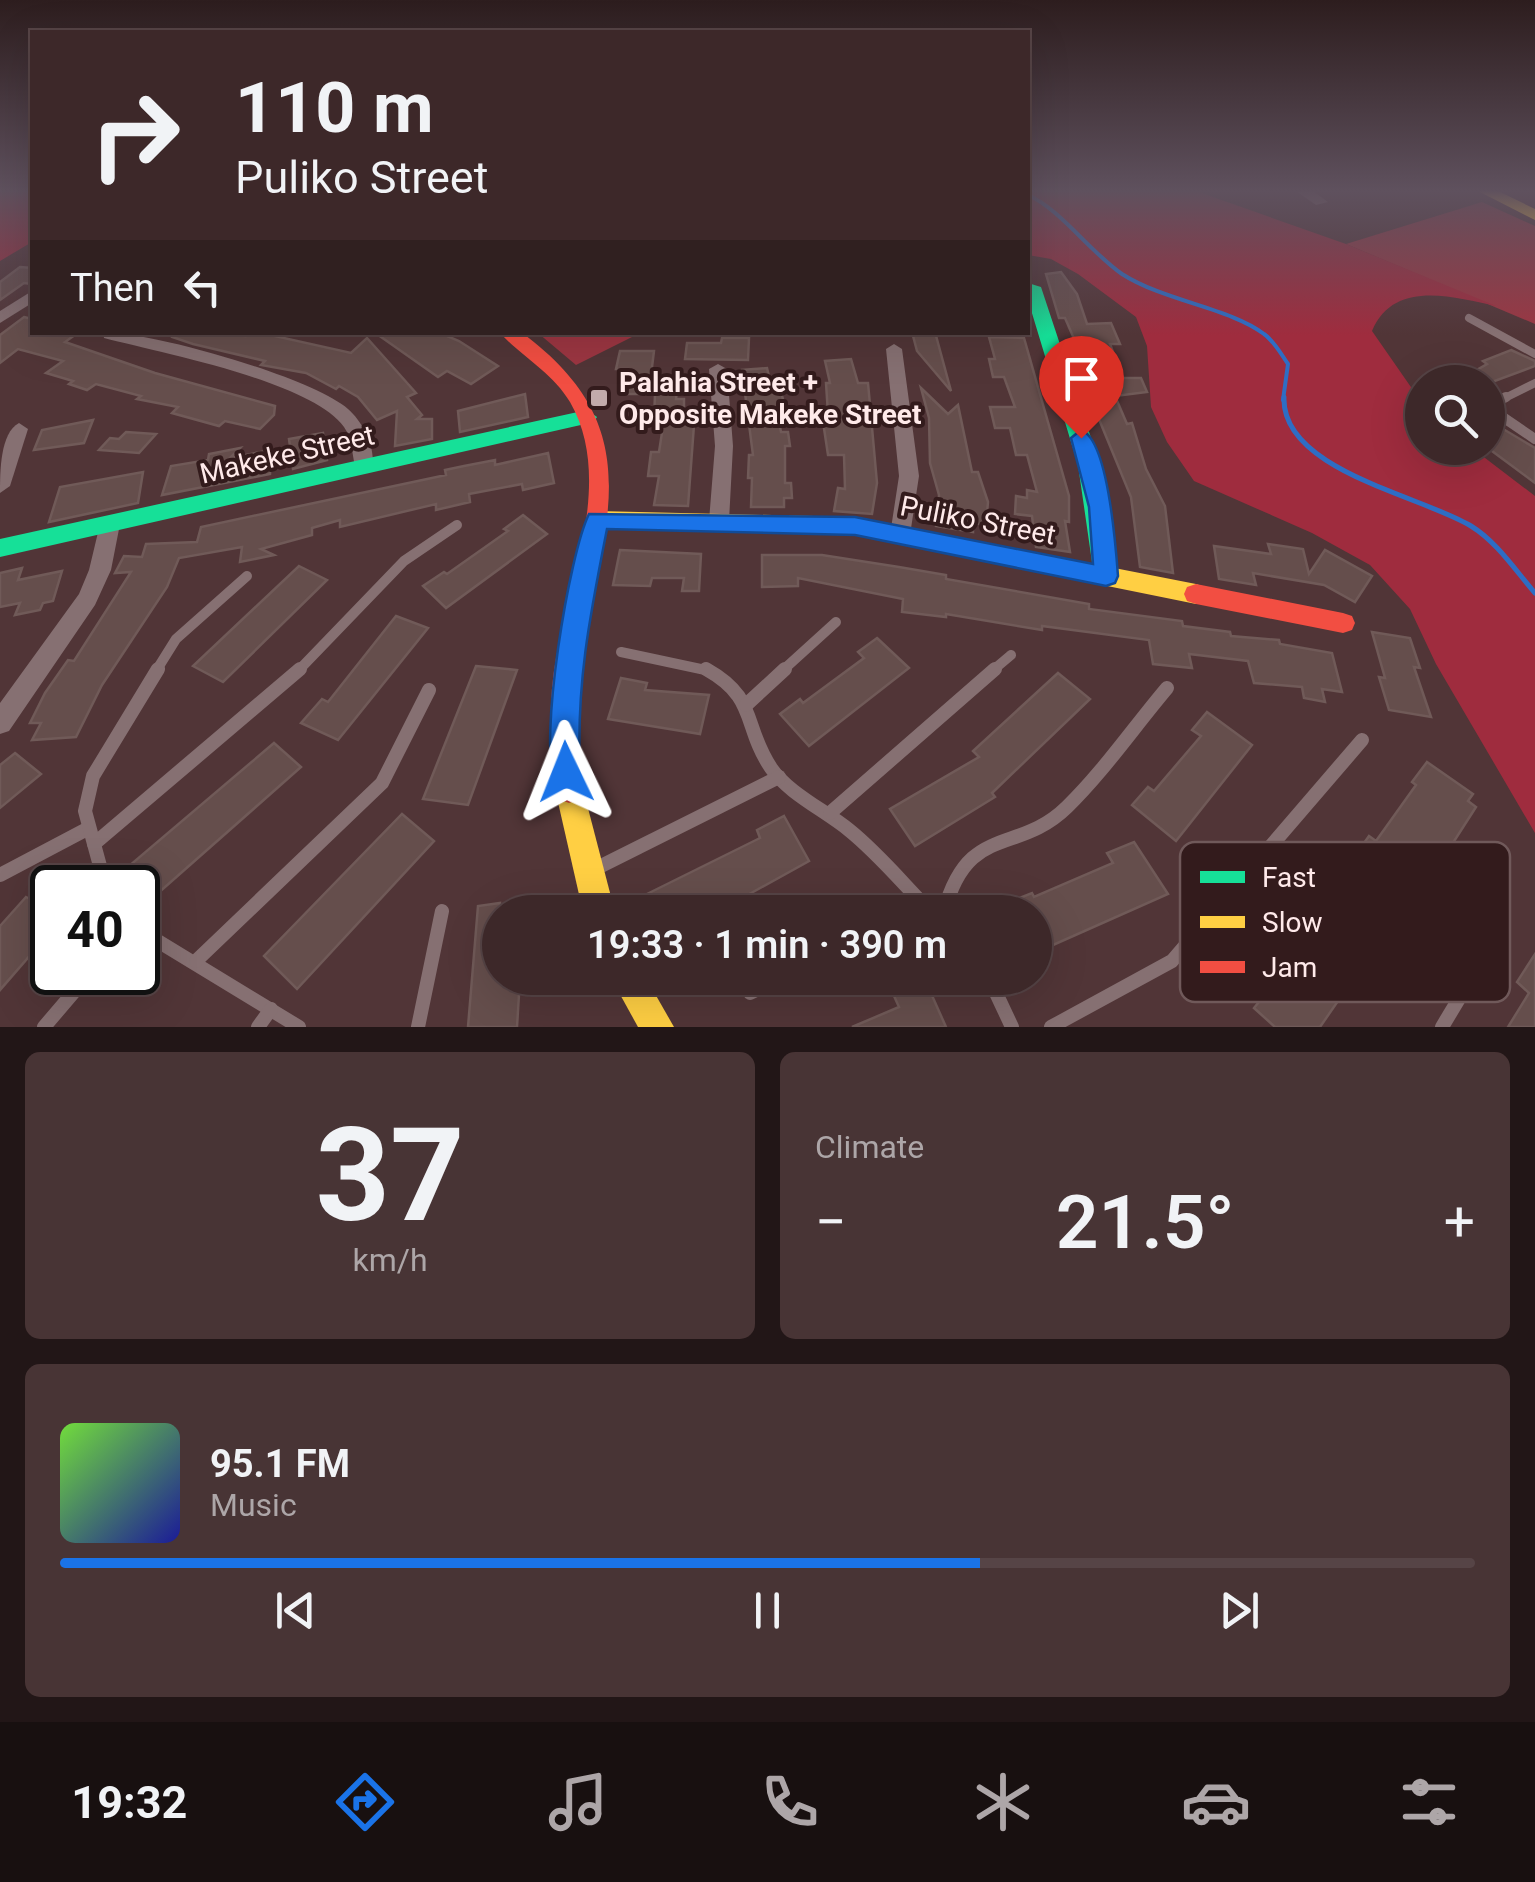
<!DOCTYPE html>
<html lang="en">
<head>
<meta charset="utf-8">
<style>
  :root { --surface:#3d2829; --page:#483435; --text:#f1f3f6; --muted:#ada6a8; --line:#564446; --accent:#1a73e8 }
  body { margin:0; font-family:Roboto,sans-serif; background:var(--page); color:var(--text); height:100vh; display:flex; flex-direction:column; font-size:38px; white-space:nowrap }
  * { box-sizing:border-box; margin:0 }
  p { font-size:32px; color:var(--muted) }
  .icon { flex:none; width:55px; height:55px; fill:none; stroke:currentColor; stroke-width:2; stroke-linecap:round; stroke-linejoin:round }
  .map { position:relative; height:1027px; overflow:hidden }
  .drawer { display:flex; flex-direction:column; gap:25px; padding:25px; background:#221617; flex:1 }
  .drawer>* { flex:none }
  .guide { position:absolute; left:30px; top:30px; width:1000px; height:305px; border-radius:0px; box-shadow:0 10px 40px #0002,0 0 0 2px var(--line); background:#3d2829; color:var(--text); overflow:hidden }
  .controls { position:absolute; left:1405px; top:365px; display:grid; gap:20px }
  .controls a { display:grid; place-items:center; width:100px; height:100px; border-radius:50%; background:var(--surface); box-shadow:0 10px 40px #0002,0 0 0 2px var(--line); font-size:50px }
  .speed { position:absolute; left:30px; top:865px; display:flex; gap:20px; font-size:50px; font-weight:700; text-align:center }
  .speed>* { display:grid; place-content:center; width:130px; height:130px; border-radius:50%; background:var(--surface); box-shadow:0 10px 40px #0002,0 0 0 2px var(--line); line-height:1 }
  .speed .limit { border:5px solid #111; border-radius:15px; background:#fff; color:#111 }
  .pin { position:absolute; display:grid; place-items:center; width:85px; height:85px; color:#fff; margin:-102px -42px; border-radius:50% 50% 50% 0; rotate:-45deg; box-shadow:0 0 10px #0007 }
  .pin .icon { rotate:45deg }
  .me { position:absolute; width:110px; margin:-55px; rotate:358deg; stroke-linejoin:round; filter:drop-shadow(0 0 8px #0008) }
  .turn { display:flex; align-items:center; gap:35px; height:210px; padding:0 40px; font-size:45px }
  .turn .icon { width:130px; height:130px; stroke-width:2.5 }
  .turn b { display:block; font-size:70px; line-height:85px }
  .then { display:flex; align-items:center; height:95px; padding:0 40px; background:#0003; gap:20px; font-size:38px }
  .big { font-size:75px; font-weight:600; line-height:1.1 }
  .drawer .card { flex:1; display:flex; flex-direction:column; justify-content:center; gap:15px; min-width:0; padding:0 35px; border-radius:15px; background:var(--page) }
  .drawer .dial { align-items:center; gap:0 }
  .dial b { font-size:130px; line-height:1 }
  .song { display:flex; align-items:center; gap:30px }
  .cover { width:120px; height:120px; border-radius:15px; background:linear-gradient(135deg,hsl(100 70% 55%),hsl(240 70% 35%)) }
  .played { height:10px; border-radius:5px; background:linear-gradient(90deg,var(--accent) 65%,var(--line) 65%) }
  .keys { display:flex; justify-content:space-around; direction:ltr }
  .heat { display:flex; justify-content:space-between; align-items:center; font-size:55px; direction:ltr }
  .drawer .tiles { flex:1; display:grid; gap:25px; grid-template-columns:1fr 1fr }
  .card:last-child { grid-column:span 2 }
  .trip { position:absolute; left:482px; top:895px; width:570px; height:100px; border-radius:50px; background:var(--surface); box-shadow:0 10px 40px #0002,0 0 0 2px var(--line); font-weight:600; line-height:100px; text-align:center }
  .tab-bar { display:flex; height:160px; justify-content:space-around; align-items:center; background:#181010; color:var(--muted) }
  .tab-bar .icon { width:70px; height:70px }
  .tab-bar .on { color:var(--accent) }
  .tab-bar b { font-size:45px; color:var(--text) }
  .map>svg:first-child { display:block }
  .green { fill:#9c3642 }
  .forest { fill:#9f2c3e }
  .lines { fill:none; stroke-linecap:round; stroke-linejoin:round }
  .stream-far1 { stroke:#2e6dc4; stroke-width:4 }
  .stream { stroke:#2e6dc4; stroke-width:5 }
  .building { fill:#654e4c; stroke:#705a58; stroke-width:2.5 }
  .lane-far2 { stroke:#867072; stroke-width:8 }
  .lane-far1 { stroke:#867072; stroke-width:10 }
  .lane { stroke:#867072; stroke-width:14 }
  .street { fill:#867072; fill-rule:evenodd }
  .fast { fill:#16e098; fill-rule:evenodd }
  .slow { fill:#ffcf43; fill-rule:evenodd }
  .jam { fill:#f24e42; fill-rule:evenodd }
  .route { fill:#1a73e8; stroke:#114b97; stroke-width:2.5 }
  .poi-dot { fill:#c2abab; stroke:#331b1c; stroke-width:4 }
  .labels { text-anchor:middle; stroke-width:8; stroke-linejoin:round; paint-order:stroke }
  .poi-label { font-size:28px; font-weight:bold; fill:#ffeaea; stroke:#331b1c; text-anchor:start }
  .street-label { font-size:28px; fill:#ffeaea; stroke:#331b1c }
  .key { fill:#331b1c; stroke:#70595a; stroke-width:2.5 }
  .key-label { font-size:28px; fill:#ffeaea }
</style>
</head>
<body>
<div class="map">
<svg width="1535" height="1027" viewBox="0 0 1535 1027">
  <rect width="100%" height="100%" fill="#513537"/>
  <g class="green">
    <polygon points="1482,202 1535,226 1535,324 1346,244"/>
    <polygon points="538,333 640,333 576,365"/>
  </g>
  <g class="forest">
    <polygon points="0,191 32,191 32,242 0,261"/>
    <path d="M1028 191H1196L1346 244 1496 306C1453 297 1394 279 1372 331L1422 403V448H1472L1535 496V833L1436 664 1410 609 1370 565 1312 533 1194 481 1167 442 1151 407 1147 346 1136 317 1078 274 1051 259 1028 255Z"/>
  </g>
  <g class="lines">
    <path class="stream-far1" d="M1028 195C1060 209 1090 252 1122 274 1164 301 1230 308 1264 334 1274 341 1281 354 1288 364L1283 400"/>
    <path class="stream" d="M1284 397C1281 470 1422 496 1471 526 1497 542 1515 570 1535 593"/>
  </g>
  <g class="building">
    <polygon points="20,267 32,268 32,284 24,283 0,300 0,282"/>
    <polygon points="1061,272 1077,294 1087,324 1111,323 1120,344 1110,344 1123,378 1141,378 1147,392 1115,396 1127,424 1132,423 1146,469 1165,506 1173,573 1140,567 1131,497 1094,407 1075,341 1065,318 1059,318 1046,274"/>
    <polygon points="24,317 32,319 32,332 79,332 65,342 155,373 275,406 274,415 260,429 225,421 219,426 172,413 178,407 137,399 141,396 96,384 87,390 69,384 73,381 46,373 63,361 18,349 0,363 0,335"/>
    <polygon points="173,332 246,336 257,332 351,353 367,338 416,393 407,397 422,415 417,419 432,419 432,439 395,446 397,411 377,420 358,397 339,386 336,389 306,373 261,365 265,361 193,344 172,337"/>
    <polygon points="374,332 438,332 459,341 498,366 471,384 447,371 438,377"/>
    <polygon points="912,332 935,332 951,391 917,351"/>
    <polygon points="989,337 1024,338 1069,496 1069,522 1065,521 1070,552 1036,547 1032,516 1015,514 1016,496 1027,498 1027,490 1037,492 1027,455 1016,455 1010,428 995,428 990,407 1015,407 1004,377 993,377 989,359 995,359"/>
    <polygon points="722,338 749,338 748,360 685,359 687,343 721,343"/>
    <polygon points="1511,350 1535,361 1535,366 1492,382 1456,382 1487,364 1483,361"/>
    <polygon points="620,351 654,351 651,375 679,375 676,399 684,399 684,425 694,425 688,506 654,505 659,476 648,476 651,452 659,452 664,420 654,420 655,394 624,394 628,369 616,369"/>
    <polygon points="851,359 858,383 868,383 877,483 872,514 834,511 838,488 845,489 844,455 828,455 822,415 828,414 826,383 830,383 825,361"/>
    <polygon points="767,368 773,393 781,392 785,407 776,408 781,432 788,432 790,446 785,446 785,483 791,483 792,498 784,498 784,507 751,507 752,478 748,478 749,455 753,455 742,370"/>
    <polygon points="921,388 948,414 958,405 972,472 978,472 988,502 986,525 973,523 973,532 936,526 939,495 930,463 929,418"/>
    <polygon points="525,394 528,417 460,432 458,411"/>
    <polygon points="93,420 84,443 34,450 42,430"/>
    <polygon points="1488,420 1535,448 1535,483 1488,448"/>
    <polygon points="126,432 156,434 139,453 99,450 110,438 119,439"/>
    <polygon points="323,433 327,460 293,469 289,439"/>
    <polygon points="240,448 230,458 271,450 270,474 162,495 171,466 208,460 209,454"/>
    <polygon points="548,453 554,483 523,490 522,484 469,494 470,502 436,510 436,504 340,527 340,520 312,528 312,535 261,549 274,555 240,562 242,547 179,558 167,587 102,685 76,737 32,740 41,723 30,723 45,693 68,660 74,661 131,572 115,573 124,556 142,557 146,544 197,542 201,527 446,475 445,470 464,466 495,460 495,465"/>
    <polygon points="143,472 138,503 49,522 60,487"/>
    <polygon points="523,515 547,534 446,608 423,586 444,572 447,574 508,531 504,529"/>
    <polygon points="1268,544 1303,549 1309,574 1325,550 1372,576 1355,602 1324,585 1253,573 1256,585 1219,579 1214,546 1271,554"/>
    <polygon points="620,550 701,554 699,591 682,591 684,578 652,578 650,586 613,585"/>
    <polygon points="762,555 822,555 899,567 946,575 946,579 1089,604 1089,609 1182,621 1183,626 1230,632 1231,636 1279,640 1280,644 1332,653 1342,692 1322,689 1325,702 1304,698 1302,687 1254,683 1248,661 1189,654 1192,668 1153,664 1149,640 1042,626 1042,630 946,614 946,617 902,612 903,599 798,578 798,586 762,587"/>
    <polygon points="299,566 327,580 223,682 193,666"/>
    <polygon points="22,568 18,580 62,571 53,601 43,603 40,610 15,615 20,603 0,607 0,573"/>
    <polygon points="396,616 428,628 338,740 301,723 322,699 328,702"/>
    <polygon points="1372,632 1410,638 1420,668 1414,667 1431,717 1389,710 1379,677 1385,678"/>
    <polygon points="877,638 909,668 809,746 780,714 800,699 803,703 864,658 858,652"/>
    <polygon points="476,666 517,670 468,805 423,799"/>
    <polygon points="1058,673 1090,699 992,793 995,797 915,846 890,809 979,757 973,751"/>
    <polygon points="621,678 647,683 645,690 709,695 700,734 608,719"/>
    <polygon points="1207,712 1252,745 1176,841 1132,805 1148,787 1154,791 1201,736 1192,730"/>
    <polygon points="274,743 301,767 156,895 129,866"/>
    <polygon points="15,753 41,774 0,808 0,765"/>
    <polygon points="1427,762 1473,794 1468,801 1476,807 1417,899 1406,890 1402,895 1354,857 1369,836 1376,841 1416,785 1412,782"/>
    <polygon points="402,814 434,841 297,989 264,956"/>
    <polygon points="784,816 809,861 717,912 655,912 647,894 760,838 757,830"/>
    <polygon points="1134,842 1168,894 1035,953 1035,912 985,912 1032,893 1034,897 1113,863 1107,853"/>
    <polygon points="1329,882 1387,930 1320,1027 1275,1027 1254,1008 1258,1003 1248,993 1264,971 1273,976 1321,913 1312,905"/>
    <polygon points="26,897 52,910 52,930 0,990 0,926"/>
    <polygon points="500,903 500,978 520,978 517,1027 468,1027 478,906"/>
    <polygon points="1535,954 1535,1027 1508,1027 1529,993 1517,982"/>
    <polygon points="926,982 946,1027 852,1027 899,1007 894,996"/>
  </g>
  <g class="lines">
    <g class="lane-far2">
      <polyline points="1469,318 1535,354"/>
      <polyline points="1443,379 1449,382"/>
      <polyline points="1501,400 1535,383"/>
    </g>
    <g class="lane-far1">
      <polyline points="1488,406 1506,397"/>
      <polyline points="1488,407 1535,439"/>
      <polyline points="621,652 710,671"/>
      <polyline points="156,671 176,639 247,576"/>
      <polyline points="298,671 404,561 457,525"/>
      <polyline points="782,671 836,622"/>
      <polyline points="992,671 1011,655"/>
    </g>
    <g class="lane">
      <path d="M706 669C758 698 742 724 771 768 788 793 826 811 849 830 879 854 904 885 931 912"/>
      <polyline points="746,705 785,669"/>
      <polyline points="830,813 995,669"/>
      <polyline points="94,844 300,669"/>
      <polyline points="597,868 779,777"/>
      <polyline points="0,875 89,828"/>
      <polyline points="106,888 85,811 93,776 158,669"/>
      <path d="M944 912C968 822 1017 856 1067 807 1103 772 1134 727 1167 688"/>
      <polyline points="138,929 299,1027"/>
      <polyline points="196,961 382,783 429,690"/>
      <polyline points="989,978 1012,1027"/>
      <polyline points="750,993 781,978"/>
      <polyline points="44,1027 91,972"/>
      <polyline points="258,1027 271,1009"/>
      <polyline points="418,1027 442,911"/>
      <polyline points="1051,1027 1172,961 1362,740"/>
      <polyline points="1442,1027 1499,932"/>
    </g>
    <g class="street">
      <polygon points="1296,191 1313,191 1328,202 1316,205"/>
      <polygon points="32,291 32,303 0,323 0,311"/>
      <path d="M103 332C152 332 311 377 348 409 364 423 378 451 371 472H357C351 457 354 441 344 427 311 381 161 353 104 338Z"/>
      <polygon points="894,344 902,349 919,476 910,535 907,541 893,541 890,535 899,476 886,349"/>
      <polygon points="718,364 727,369 733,446 729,521 726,526 712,526 709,521 715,446 709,369"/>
      <path d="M19 423 28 429 10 486 0 493C0 472 0 433 19 423Z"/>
      <polygon points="110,516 117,519 120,524 111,570 95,605 9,731 0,734 0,703 79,594 89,570 100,524 103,519"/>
    </g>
    <g class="fast">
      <polygon points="1028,283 1041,287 1100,465 1118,576 1114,583 1098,583 1094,576 1078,465 1028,300"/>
      <polygon points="587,410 597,417 594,422 0,557 0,539"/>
    </g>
    <g class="slow">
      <polygon points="1478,191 1498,191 1535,209 1535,220"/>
      <polygon points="597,511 855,517 1196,584 1205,587 1208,594 1205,601 1196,604 855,535 597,529 589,526 586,520 589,514"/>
      <polygon points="569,775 579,779 583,789 615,912 583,912 555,789 559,779"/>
      <polygon points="611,978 646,978 674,1027 638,1027"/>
    </g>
    <g class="jam">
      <path d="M499 332H521C654 430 602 523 582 659 575 702 578 746 583 789L579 799 569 803 559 799 555 789C550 746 548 702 556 658 570 580 614 478 570 402 552 372 522 357 499 332Z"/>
      <polygon points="1196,584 1343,613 1352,616 1355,623 1352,630 1343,633 1196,604 1187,601 1184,594 1187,587"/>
    </g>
  </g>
  <linearGradient id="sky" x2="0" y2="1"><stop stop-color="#2d1d1e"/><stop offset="0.57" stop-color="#5f515e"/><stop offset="1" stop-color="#5f515e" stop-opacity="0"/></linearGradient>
  <rect width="1535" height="335" fill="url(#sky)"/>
  <path class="route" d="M1081 430C1108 439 1116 549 1118 576L1115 583 1106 586 855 535 607 529C590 615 576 684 580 772L576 782 566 786 555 782C538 742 569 554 589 514L855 517 1093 564 1089 507 1071 438Z"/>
  <rect class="poi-dot" x="589" y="388" width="20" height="20" rx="5"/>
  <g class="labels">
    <g class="poi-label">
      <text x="619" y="392">Palahia Street +<tspan x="619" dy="32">Opposite Makeke Street</tspan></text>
    </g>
    <g class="street-label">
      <text transform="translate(287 454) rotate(-13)" y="10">Makeke Street</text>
      <text transform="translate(978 520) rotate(11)" y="10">Puliko Street</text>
    </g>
  </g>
  <rect x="1180" y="842" width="330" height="160" rx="15" class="key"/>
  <rect x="1200" y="871" width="45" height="12" fill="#16e098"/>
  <rect x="1200" y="916" width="45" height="12" fill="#ffcf43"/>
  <rect x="1200" y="961" width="45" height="12" fill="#f24e42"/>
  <g class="key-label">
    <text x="1262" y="887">Fast</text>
    <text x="1262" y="932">Slow</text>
    <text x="1262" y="977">Jam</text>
  </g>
</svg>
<div class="controls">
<a><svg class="icon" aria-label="search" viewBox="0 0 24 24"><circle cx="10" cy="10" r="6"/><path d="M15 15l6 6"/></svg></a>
</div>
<div class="speed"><div class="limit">40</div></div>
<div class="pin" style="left:1081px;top:438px;background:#d93025"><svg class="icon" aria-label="arrive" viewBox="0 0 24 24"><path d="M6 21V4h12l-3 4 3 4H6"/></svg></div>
<svg class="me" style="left:566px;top:772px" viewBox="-20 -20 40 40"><path d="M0-17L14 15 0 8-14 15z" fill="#1a73e8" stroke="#fff" stroke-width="4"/></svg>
<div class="trip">19:33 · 1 min · 390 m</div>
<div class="guide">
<div class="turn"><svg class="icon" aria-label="right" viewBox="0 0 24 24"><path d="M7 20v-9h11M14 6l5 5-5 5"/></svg><div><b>110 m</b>Puliko Street</div></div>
<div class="then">Then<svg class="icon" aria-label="left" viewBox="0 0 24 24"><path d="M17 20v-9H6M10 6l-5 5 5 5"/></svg></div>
</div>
</div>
<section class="drawer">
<div class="tiles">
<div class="card dial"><b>37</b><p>km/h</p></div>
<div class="card"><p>Climate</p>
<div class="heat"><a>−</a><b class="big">21.5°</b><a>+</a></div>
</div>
<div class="card">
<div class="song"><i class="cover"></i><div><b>95.1 FM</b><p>Music</p></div></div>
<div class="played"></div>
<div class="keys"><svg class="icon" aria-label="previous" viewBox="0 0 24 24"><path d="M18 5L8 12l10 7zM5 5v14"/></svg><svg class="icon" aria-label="pause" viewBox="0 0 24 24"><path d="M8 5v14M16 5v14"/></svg><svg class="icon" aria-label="next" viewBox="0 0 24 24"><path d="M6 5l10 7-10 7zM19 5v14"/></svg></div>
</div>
</div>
</section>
<nav class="tab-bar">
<b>19:32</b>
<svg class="icon on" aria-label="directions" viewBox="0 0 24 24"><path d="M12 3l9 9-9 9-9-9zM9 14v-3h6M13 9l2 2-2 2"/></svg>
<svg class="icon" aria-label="music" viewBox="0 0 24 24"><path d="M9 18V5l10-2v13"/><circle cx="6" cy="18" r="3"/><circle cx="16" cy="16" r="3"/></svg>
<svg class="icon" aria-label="phone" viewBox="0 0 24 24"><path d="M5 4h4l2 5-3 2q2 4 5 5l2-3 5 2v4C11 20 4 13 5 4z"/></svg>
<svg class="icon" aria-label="climate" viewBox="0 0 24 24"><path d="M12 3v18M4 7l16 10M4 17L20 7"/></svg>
<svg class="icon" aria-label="car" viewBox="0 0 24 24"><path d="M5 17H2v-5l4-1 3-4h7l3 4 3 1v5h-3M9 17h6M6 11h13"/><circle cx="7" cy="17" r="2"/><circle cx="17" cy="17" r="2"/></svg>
<svg class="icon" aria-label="filters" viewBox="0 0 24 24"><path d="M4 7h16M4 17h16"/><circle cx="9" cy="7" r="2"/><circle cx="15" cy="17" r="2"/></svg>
</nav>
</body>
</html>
